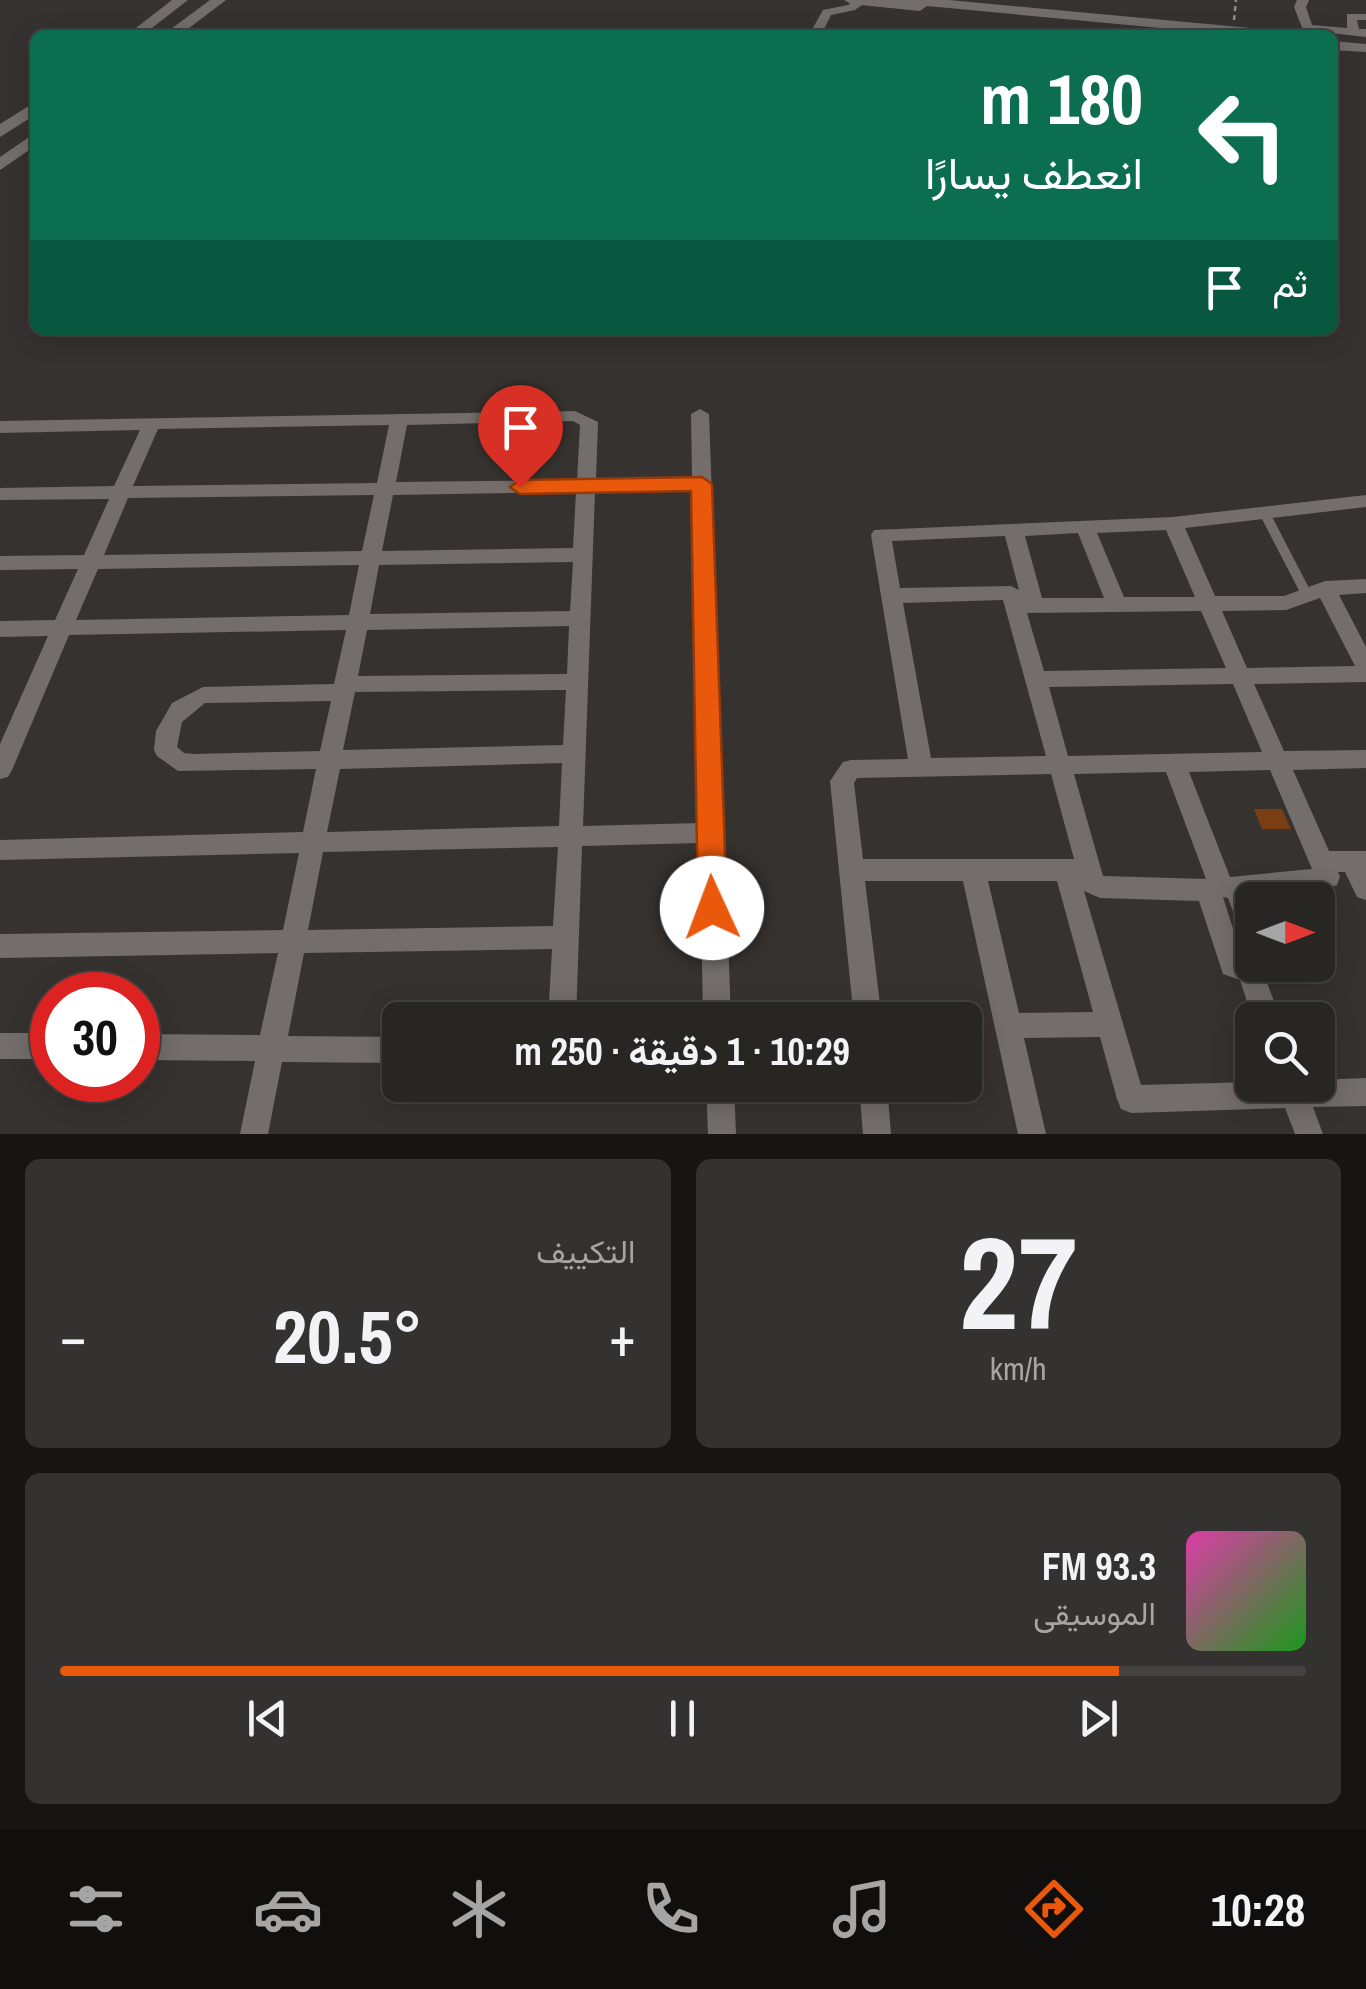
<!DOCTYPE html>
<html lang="ar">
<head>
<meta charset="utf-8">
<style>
  :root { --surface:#282623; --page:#343230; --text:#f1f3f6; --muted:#a5a5a6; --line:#444341; --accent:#ea580c }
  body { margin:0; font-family:"Archivo Narrow",Vazirmatn,sans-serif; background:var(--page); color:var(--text); direction:rtl; height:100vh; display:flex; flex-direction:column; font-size:38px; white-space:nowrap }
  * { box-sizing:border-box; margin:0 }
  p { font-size:32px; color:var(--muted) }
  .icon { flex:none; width:55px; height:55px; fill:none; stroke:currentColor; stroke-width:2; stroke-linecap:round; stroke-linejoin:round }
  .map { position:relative; height:1134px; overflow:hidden; direction:ltr }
  .side { display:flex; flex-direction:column; gap:25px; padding:25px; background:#161513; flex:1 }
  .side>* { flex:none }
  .guide { position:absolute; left:30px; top:30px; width:1308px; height:305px; border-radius:15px; box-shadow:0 5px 25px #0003,0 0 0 2px var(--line); direction:rtl; background:#0b6e4f; color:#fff; overflow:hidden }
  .needle { width:65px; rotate:90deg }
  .buttons { position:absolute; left:1235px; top:882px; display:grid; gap:20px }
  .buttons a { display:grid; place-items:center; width:100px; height:100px; border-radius:15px; background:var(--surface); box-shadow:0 5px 25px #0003,0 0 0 2px var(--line); font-size:50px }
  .speed { position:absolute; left:30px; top:972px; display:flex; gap:20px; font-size:50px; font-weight:700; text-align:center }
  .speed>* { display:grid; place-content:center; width:130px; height:130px; border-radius:50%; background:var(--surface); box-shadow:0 5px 25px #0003,0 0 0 2px var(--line); line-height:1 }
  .speed .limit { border:15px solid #d22; background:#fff; color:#111 }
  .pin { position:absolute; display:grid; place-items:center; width:85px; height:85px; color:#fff; margin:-102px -42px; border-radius:50% 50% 50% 0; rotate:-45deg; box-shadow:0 0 10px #0007 }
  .pin .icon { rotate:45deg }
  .me { position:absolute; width:110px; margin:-55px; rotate:358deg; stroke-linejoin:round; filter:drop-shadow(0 0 8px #0008) }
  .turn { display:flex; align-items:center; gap:35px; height:210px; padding:0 30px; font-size:45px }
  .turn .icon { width:130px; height:130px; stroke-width:2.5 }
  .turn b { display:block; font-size:70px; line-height:85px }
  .then { display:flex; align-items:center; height:95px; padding:0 30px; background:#0003; gap:20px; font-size:38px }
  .big { font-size:75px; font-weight:700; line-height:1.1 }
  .side .card { flex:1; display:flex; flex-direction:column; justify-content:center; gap:15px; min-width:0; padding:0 35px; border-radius:15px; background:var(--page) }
  .side .dial { align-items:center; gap:0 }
  .dial b { font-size:130px; line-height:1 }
  .song { display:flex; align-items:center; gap:30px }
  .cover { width:120px; height:120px; border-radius:15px; background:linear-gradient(135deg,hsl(320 70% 55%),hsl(120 70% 35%)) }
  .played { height:10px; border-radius:5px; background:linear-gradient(90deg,var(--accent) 85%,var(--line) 85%) }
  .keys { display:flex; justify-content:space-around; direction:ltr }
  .heat { display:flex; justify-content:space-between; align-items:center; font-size:55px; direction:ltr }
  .side .tiles { flex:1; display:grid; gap:25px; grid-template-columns:1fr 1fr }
  .card:last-child { grid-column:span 2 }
  .trip { position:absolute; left:382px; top:1002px; width:600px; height:100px; border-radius:15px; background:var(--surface); box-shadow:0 5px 25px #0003,0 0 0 2px var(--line); font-weight:700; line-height:100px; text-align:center; direction:rtl }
  .tabs { display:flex; height:160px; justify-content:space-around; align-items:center; background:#100f0e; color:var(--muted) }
  .tabs .icon { width:70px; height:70px }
  .tabs .selected { color:var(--accent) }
  .tabs b { font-size:45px; color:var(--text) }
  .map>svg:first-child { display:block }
  .building { fill:#7a3e15 }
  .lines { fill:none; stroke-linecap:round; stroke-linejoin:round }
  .path { stroke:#8e8b88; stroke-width:2.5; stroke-dasharray:5 4; stroke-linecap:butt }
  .service { stroke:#736e6b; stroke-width:10 }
  .minor { fill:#736e6b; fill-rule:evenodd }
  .tertiary { fill:#736e6b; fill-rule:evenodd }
  .route { fill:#ea580c; stroke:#983908; stroke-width:2.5 }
</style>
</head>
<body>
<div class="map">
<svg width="1366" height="1134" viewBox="0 0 1366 1134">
  <rect width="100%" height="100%" fill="#36322f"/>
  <polygon class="building" points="1254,809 1282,809 1291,829 1262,829"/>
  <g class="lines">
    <polyline class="path" points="1234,20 1236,0"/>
    <polyline class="service" points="1264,512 1307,595"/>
    <g class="minor">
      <polygon points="855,0 869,0 855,10 831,15 821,35 809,35 823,10 848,5"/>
      <polygon points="1297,0 1309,0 1306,7 1312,25 1347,28 1347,14 1366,14 1366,20 1357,20 1359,29 1366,29 1366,37 1303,30 1294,7"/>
      <path d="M700 409 709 414 731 1020H703L700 843 582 846 576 1020H548L552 949 304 953 288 1036 400 1037V1063L282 1062 268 1134H240L255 1061 138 1060V1034L260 1035 278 953 0 958V934L283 930 299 853 0 860V840L303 832 316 769 178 771 157 756 154 750 156 731 172 703 203 687 334 684 346 630 69 635 12 770 8 777 0 779V744L48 636 0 637V621L55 620 78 569 0 570V556L84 555 109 499 0 500V488L114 486 140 430 0 433V421L575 411 598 422 596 479 692 478 691 414ZM573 421 580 425 577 480 396 482 407 425ZM389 425 377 483 133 486 158 429ZM693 490 699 823 583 826 595 492ZM576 492 573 548 382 551 393 495ZM374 495 362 551 104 555 128 498ZM573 562 570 611 370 614 379 565ZM359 565 349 615 76 620 98 569ZM569 626 567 674 358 676 367 630ZM566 690 563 745 343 750 355 692ZM331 701 320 751 194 754 184 753 177 747 182 722 205 703ZM562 763 559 826 327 832 340 769ZM558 847 553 926 308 930 323 852Z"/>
      <path d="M1366 495V507L1185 528 1215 596H1284L1325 581 1366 579V593L1339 595 1366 647V682L1254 684 1284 751 1366 750V768L1293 770 1329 851H1366V900L1357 897 1345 872H1338L1340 877 1337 885 1328 888 1253 899 1252 942 1243 939 1228 898 1223 897 1242 957H1252V965H1275L1271 973 1265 977 1281 1020H1253L1240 980 1223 974 1199 901 1100 898 1084 891 1141 1085 1252 1082V1085H1318V1080L1366 1078V1106L1313 1107 1323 1134H1295L1285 1108 1131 1113 1121 1109 1117 1099 1100 1037 1024 1038 1046 1134H1018L963 881H865L882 1020H854L830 781 843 762 851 760 908 759 871 535 874 530 1173 517ZM1166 530 1195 597H1124L1097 533ZM1078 533 1104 598H1042L1025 536ZM1005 536 1019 590 1011 586 900 588 892 541ZM1320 598 1355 666 1247 668 1222 611 1286 610ZM1003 600 1046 756 931 758 903 603ZM1201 611 1226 668 1044 671 1027 613ZM1233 684 1262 752 1068 756 1049 687ZM1270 770 1312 869 1230 877 1189 772ZM1166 772 1206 879 1103 876 1074 774ZM1051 774 1074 859H863L854 783 857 778ZM988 881H1057L1093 1012 1019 1013Z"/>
      <rect x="0" y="1033" width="52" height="26"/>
      <polygon points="706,1085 734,1085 736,1134 708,1134"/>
      <polygon points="859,1085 887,1085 891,1134 863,1134"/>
    </g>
    <g class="tertiary">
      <polygon points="172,0 188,0 143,35 127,35"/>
      <polygon points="210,0 226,0 180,35 163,35"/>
      <polygon points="844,0 949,0 1282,31 1289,35 1235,35 927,6 920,11 851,4"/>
      <polygon points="1332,41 1366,44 1366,52 1332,50"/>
      <polygon points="35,102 35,115 0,137 0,124"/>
      <polygon points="35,133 35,146 0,170 0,157"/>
    </g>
  </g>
  <polygon class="route" points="702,477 712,484 727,908 723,916 712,920 702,916 698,908 691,491 520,494 510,487 520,480"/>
</svg>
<div class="buttons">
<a><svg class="needle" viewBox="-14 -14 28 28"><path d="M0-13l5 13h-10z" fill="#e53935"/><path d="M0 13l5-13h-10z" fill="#a5a5a6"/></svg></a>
<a><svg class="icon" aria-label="search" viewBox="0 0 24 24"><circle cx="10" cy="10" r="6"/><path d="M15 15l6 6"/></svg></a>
</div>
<div class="speed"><div class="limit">30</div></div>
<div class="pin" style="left:520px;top:487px;background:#d93025"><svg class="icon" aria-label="arrive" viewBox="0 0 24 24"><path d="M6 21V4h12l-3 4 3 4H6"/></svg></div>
<svg class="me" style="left:712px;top:908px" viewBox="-20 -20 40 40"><circle r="19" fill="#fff"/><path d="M0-13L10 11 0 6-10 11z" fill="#ea580c"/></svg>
<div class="trip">10:29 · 1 دقيقة · 250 m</div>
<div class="guide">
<div class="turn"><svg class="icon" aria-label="left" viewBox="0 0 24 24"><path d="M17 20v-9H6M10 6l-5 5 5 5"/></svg><div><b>180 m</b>انعطف يسارًا</div></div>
<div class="then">ثم<svg class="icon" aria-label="arrive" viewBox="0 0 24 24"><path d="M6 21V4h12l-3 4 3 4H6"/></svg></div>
</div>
</div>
<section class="side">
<div class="tiles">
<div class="card dial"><b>27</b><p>km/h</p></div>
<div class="card"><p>التكييف</p>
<div class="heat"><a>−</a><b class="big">20.5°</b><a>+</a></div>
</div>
<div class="card">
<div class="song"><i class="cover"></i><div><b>93.3 FM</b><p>الموسيقى</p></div></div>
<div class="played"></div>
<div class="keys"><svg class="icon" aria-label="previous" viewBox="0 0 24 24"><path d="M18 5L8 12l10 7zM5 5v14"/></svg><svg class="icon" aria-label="pause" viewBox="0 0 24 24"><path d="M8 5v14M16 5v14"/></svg><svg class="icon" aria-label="next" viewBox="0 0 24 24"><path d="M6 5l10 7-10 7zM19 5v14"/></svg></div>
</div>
</div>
</section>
<nav class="tabs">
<b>10:28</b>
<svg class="icon selected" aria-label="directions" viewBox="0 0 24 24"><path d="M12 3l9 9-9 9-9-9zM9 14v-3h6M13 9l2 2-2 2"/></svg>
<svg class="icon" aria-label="music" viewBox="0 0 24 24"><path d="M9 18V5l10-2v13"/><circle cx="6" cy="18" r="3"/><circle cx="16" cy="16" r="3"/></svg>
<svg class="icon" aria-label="phone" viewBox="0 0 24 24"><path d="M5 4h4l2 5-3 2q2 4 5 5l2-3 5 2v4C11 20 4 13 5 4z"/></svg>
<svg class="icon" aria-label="climate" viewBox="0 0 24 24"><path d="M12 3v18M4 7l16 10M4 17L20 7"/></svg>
<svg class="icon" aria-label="car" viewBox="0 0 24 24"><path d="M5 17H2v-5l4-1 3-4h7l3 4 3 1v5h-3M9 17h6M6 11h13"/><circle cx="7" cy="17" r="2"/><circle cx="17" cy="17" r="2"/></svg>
<svg class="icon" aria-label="filters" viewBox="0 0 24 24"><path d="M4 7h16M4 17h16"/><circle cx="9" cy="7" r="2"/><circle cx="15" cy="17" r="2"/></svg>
</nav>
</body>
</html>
